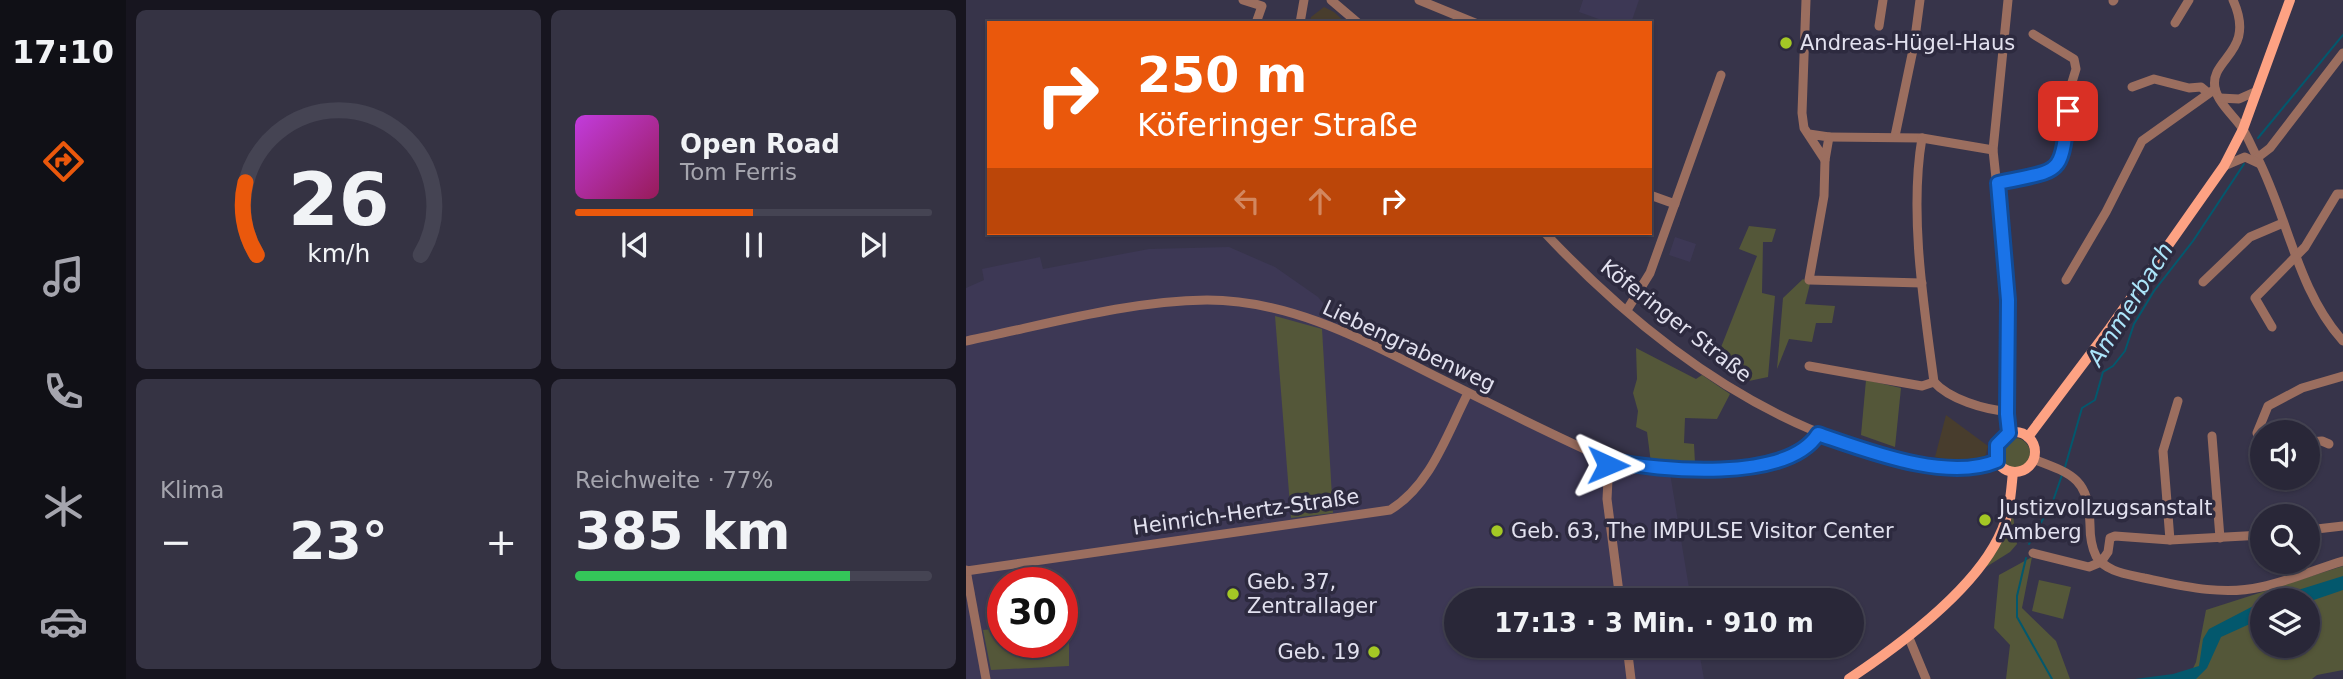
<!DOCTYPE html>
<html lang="de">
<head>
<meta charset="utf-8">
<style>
  :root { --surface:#292738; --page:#353343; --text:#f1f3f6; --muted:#a5a5ae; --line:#454453; --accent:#ea580c }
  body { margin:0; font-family:"DejaVu Sans",sans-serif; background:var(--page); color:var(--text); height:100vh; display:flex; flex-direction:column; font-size:26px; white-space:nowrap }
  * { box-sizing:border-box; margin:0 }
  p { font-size:23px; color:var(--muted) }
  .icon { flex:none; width:38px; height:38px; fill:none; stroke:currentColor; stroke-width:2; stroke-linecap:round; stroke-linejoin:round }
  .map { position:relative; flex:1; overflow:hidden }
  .drawer { display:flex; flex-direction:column; gap:10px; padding:10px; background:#17151f; width:840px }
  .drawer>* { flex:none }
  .guide { position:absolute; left:21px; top:21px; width:665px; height:214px; border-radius:0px; box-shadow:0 2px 5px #0004,0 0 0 2px var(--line); background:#ea580c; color:#fff; overflow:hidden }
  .fabs { position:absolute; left:1284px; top:420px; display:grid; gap:14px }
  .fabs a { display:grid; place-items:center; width:70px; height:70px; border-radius:50%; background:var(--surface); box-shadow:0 2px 5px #0004,0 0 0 2px var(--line); font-size:35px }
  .speed { position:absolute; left:21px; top:567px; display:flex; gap:14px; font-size:35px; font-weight:700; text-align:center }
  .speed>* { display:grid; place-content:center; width:91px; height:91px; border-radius:50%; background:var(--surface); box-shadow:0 2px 5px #0004,0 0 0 2px var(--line); line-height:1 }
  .speed .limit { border:10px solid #d22; background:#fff; color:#111 }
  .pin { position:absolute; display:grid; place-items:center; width:60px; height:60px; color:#fff; margin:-30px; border-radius:14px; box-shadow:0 4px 10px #0006 }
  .me { position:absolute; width:77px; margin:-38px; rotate:91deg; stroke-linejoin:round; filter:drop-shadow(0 0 5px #0008) }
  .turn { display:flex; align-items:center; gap:24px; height:147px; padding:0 35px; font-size:32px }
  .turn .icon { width:91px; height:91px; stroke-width:2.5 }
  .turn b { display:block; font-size:49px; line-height:60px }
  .lanes { display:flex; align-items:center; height:66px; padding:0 35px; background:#0003; justify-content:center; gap:35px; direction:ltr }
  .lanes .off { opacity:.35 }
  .big { font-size:52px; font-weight:700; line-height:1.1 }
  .drawer .tile { flex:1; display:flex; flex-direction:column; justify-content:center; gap:10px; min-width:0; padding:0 24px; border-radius:10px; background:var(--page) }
  .drawer .dial { align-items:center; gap:0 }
  .dial svg { height:182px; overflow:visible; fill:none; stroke:var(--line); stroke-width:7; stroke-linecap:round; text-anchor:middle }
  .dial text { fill:var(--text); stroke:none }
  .song { display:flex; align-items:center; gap:21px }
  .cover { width:84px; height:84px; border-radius:10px; background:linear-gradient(135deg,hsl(290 70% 55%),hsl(330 70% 35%)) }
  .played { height:7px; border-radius:4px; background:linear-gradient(90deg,var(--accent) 50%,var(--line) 50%) }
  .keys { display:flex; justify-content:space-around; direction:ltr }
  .heat { display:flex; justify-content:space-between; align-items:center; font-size:38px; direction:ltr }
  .charge { height:10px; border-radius:5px; background:linear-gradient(90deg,#34c759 77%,var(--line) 0) }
  .drawer .tiles { flex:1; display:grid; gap:10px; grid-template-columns:repeat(2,1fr) }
  .trip { position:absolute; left:478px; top:588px; width:420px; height:70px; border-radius:35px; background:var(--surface); box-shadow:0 2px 5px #0004,0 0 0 2px var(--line); font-weight:700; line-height:70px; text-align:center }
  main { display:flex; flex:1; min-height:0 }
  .menu { display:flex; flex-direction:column; width:126px; justify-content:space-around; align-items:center; background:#101016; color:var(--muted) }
  .menu .icon { width:49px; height:49px }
  .menu .selected { color:var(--accent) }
  .menu b { font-size:32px; color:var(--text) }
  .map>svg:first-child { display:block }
  .commercial { fill:#483d2d }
  .built { fill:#3d3855; fill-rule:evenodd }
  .green { fill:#545739; fill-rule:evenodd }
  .water { fill:#03586d }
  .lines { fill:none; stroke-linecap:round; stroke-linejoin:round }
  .stream { stroke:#03586d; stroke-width:2 }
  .minor { stroke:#9b6e5f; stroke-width:9 }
  .major { stroke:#fda283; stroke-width:10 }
  .route-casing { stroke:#114b97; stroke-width:18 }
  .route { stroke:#1a73e8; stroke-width:12 }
  .poi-dot { fill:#a4c825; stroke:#2d2a3f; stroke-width:2.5 }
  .labels { text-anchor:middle; stroke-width:7; stroke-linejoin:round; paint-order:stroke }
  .poi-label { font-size:21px; fill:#e2e1ef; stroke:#2d2a3f; text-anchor:start }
  .street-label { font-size:21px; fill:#e2e1ef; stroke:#2d2a3f }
  .water-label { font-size:23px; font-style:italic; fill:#ace5fa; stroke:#2d2a3f }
</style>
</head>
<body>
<main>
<nav class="menu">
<b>17:10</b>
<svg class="icon selected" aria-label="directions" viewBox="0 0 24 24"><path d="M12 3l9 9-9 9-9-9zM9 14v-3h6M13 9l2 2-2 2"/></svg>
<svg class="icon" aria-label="music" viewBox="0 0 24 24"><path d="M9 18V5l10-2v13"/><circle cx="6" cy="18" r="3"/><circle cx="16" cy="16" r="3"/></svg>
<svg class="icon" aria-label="phone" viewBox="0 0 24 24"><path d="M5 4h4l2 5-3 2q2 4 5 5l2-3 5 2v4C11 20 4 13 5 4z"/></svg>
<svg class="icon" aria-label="climate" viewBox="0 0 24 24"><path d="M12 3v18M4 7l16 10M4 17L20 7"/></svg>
<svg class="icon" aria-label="car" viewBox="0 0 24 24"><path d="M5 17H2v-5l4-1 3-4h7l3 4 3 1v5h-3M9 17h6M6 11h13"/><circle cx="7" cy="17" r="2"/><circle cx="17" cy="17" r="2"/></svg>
</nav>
<section class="drawer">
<div class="tiles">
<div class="tile dial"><svg viewBox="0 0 100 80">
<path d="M14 69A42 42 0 1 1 86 69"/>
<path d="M14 69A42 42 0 0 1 9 37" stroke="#ea580c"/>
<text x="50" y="56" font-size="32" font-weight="700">26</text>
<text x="50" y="72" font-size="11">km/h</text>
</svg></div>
<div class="tile">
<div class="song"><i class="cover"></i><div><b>Open Road</b><p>Tom Ferris</p></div></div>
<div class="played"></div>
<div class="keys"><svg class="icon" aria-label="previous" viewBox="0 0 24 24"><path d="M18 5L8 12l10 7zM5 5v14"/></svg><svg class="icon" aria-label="pause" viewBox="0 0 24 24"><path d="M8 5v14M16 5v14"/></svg><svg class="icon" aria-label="next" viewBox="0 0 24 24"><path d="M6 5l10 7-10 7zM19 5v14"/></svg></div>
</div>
<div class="tile"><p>Klima</p>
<div class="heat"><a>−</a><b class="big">23°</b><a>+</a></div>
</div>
<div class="tile"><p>Reichweite · 77%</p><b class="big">385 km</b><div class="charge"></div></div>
</div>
</section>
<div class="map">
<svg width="1377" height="679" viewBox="0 0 1377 679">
  <rect width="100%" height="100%" fill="#37344a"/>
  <g class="commercial">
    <polygon points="358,7 368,12 380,23 343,23 345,17"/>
    <polygon points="980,415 1022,446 1019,457 1002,463 969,457"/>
  </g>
  <g class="built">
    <polygon points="617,0 673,0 665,23 644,23 613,12"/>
    <polygon points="709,237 730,244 724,262 703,255"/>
    <path d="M263 247 309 267 352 297 386 338 641 463 704 473 725 600H490V646H732L738 679H0V288L18 280 16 269 74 257 77 269 183 249ZM37 583H96V642H37Z"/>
  </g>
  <g class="green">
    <polygon points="783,226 810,229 806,242 797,242 796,293 809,296 802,377 778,382 750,360 791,256 773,249"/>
    <polygon points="837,279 844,284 839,304 869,306 866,323 850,323 846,342 823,339 811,369 817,298"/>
    <polygon points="309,316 356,329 367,513 325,518"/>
    <polygon points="670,348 730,379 736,375 764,394 751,419 719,418 718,443 728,444 729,463 685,463 681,432 670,427 672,411 667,393 671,379"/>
    <polygon points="900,380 935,388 929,447 895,435"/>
    <circle cx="1049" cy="453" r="15"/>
    <polygon points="1046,508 1051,544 1044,552 1020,567"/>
    <polygon points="1066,557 1056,608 1090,641 1104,679 1040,679 1044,645 1028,628 1033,575"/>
    <path d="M1377 566V670L1351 675 1346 679H1222L1230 662 1240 610ZM1297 600H1342V646H1297Z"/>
    <polygon points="1073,580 1105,587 1097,619 1066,611"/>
    <polygon points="103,622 103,666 25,670 17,630 37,628 37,642 96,642 96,623"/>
  </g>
  <g class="water">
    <polygon points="1377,576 1377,590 1342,602 1300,600"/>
    <polygon points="1297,601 1297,618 1255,637 1241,668 1230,679 1169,679 1207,674 1233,666 1237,639 1243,629"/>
  </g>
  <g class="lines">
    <g class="stream">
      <polyline points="1292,138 1377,35"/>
      <polyline points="1099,467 1116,408 1129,400 1137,372 1147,366 1159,351 1168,324 1188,291 1227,241 1278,164"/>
      <polyline points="1063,544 1087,501 1096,475"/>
      <polyline points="1060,558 1051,596 1051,617 1086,679"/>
    </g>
    <g class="minor">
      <polyline points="277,0 296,6 290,23"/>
      <polyline points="365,0 392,23"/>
      <polyline points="453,0 509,23"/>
      <polyline points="840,0 836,113 838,128 859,160 863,137 843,134"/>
      <polyline points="1042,0 1027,150 1043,301 1041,414 1043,433"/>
      <path d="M1267 0C1291 53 1243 58 1249 88 1252 103 1268 116 1276 128 1282 137 1286 148 1291 157 1322 217 1331 290 1377 341"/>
      <polyline points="1147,1 1148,0"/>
      <polyline points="334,23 338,0"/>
      <polyline points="1209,23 1223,0"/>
      <polyline points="913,26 917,0"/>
      <polyline points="1166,87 1188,79 1223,88 1235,87 1241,92"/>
      <polyline points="1254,98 1273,99 1291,91"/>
      <polyline points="929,136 948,45 954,0"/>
      <polyline points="863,137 956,138 1027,150"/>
      <path d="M956 138C943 213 958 307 968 382"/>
      <polyline points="1291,158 1304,148 1377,53"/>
      <polyline points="859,160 858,196 843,280 956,283"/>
      <polyline points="1258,166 1279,157 1294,164"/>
      <polyline points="1032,183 1080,172 1097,159 1103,92 1110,69 1108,59 1067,34"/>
      <polyline points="684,195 709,204"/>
      <path d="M579 233C676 336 797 429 938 459 969 466 1001 475 1031 461"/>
      <polyline points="1100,280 1140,212 1176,141 1249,89"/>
      <polyline points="1237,282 1284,237 1317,223"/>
      <polyline points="661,310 684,273 755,75"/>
      <polyline points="1306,327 1289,298 1339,247 1371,194 1377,194"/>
      <path d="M0 341C79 325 160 301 241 300 327 300 401 342 475 379 531 407 586 435 643 460 694 471 820 483 852 434"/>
      <path d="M843 366 956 386 968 382C983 399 1019 410 1041 411"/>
      <polyline points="1246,436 1254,538"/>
      <polyline points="1342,442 1356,441 1363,444"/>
      <polyline points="1297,446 1291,433 1302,406 1336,388 1377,376"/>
      <path d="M1067 459C1107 474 1123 479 1124 525 1124 535 1125 546 1130 556 1140 572 1161 574 1178 578 1216 586 1256 596 1295 587 1323 581 1350 569 1377 561"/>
      <polyline points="643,460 641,499 654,600"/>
      <polyline points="1342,530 1377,526"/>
      <polyline points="1204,540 1197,451 1212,401"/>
      <polyline points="1067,553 1123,567 1135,562"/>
      <polyline points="1135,562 1142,552 1144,538 1149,536 1204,540 1297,535"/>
      <polyline points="0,570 20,679"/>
      <path d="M0 571 424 510C465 485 481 434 502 393"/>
      <polyline points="943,638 960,679"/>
      <polyline points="661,646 665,679"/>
    </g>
    <g class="major">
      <circle cx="1049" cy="452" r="20"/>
      <polyline points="1062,437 1144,328 1258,166 1277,129 1324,0"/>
      <path d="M883 679C934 645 1012 588 1036 530 1044 512 1045 491 1047 472"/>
    </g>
  </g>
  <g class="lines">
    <defs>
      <path id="route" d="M642 465 643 460C693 471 821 483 852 434 902 451 981 482 1031 461V445L1043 433 1041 414 1042 300 1032 183C1096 169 1095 178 1102 111"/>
    </defs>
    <use href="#route" class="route-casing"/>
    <use href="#route" class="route"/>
  </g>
  <g class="poi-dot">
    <circle cx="820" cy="43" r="7"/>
    <circle cx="1019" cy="520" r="7"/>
    <circle cx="531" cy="531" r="7"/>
    <circle cx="267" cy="594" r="7"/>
    <circle cx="408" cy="652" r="7"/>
  </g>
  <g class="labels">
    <g class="poi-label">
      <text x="834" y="50">Andreas-Hügel-Haus</text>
      <text x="1033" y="515">Justizvollzugsanstalt<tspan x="1033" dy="24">Amberg</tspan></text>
      <text x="545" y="538">Geb. 63, The IMPULSE Visitor Center</text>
      <text x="281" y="589">Geb. 37,<tspan x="281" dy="24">Zentrallager</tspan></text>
      <text x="394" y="659" text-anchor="end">Geb. 19</text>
    </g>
    <g class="street-label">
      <text transform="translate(710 321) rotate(38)" y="7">Köferinger Straße</text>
      <text transform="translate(443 346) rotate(25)" y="7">Liebengrabenweg</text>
      <text transform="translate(280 512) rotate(-8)" y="7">Heinrich-Hertz-Straße</text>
    </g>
    <g class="water-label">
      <text transform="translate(1164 304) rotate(-58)" y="8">Ammerbach</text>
    </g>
  </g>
</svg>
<div class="fabs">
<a><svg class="icon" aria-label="sound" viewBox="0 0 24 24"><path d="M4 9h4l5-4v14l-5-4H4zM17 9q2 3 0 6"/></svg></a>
<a><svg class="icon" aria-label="search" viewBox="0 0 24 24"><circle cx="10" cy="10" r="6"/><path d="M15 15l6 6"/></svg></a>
<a><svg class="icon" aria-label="layers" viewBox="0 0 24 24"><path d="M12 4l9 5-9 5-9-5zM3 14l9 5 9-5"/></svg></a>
</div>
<div class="speed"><div class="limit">30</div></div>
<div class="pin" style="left:1102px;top:111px;background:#d93025"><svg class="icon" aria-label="arrive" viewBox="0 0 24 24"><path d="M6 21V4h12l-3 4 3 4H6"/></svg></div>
<svg class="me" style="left:642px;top:465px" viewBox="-20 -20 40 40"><path d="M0-17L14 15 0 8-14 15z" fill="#1a73e8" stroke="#fff" stroke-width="4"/></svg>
<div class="trip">17:13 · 3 Min. · 910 m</div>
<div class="guide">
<div class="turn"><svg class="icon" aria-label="right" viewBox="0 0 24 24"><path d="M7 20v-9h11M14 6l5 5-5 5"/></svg><div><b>250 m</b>Köferinger Straße</div></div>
<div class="lanes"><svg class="icon off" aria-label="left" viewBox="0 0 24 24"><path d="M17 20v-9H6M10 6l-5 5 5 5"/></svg><svg class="icon off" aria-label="ahead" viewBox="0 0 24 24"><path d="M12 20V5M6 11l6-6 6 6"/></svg><svg class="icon" aria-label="right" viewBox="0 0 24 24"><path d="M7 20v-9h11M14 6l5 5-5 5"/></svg></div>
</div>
</div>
</main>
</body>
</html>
